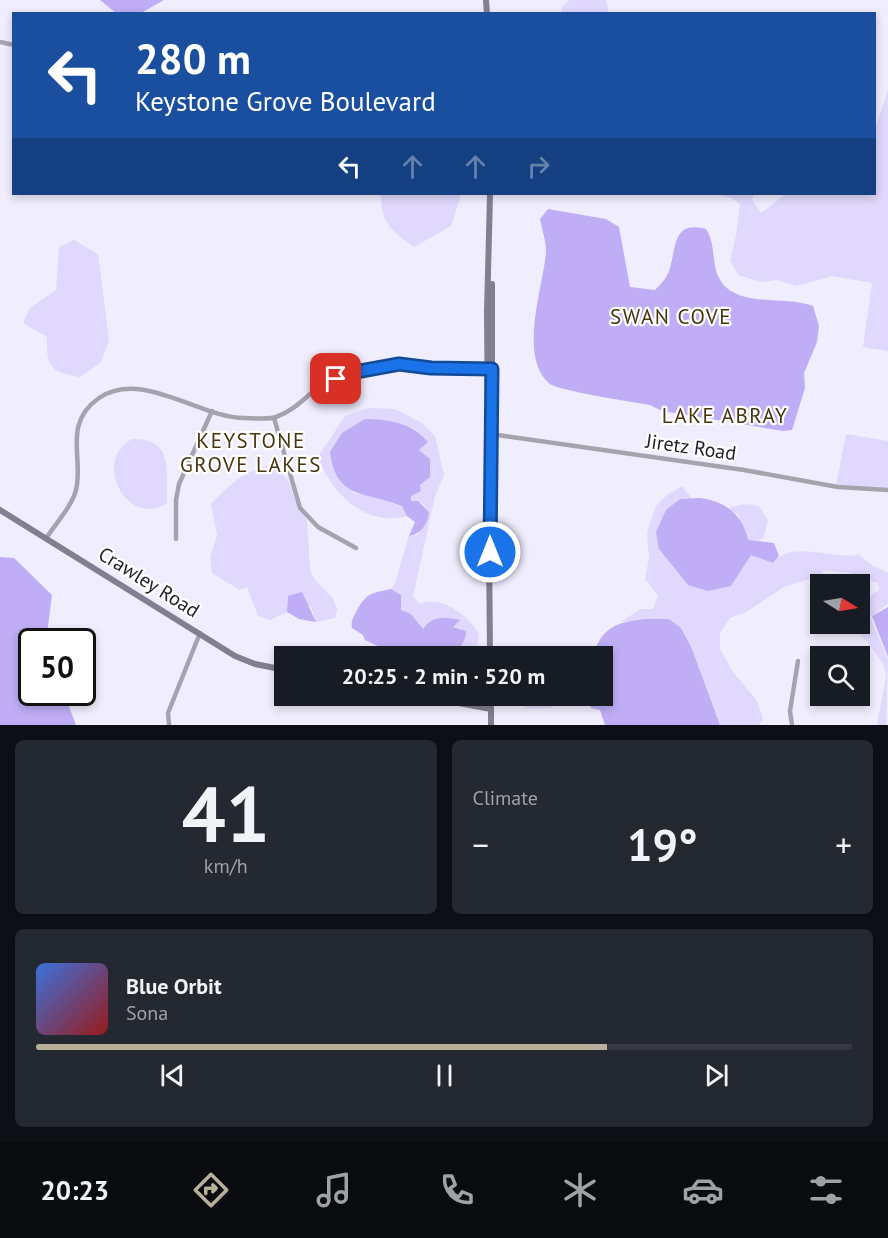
<!DOCTYPE html>
<html lang="en">
<head>
<meta charset="utf-8">
<style>
  :root { --surface:#171b24; --page:#242831; --text:#f1f3f6; --muted:#9ea1a6; --line:#363941; --accent:#b9b09c }
  body { margin:0; font-family:"PT Sans",sans-serif; background:var(--page); color:var(--text); height:100vh; display:flex; flex-direction:column; font-size:22px; white-space:nowrap }
  * { box-sizing:border-box; margin:0 }
  p { font-size:20px; color:var(--muted) }
  .icon { flex:none; width:33px; height:33px; fill:none; stroke:currentColor; stroke-width:2; stroke-linecap:round; stroke-linejoin:round }
  .map { position:relative; height:725px; overflow:hidden }
  .sheet { display:flex; flex-direction:column; gap:15px; padding:15px; background:#0d0f14; flex:1 }
  .sheet>* { flex:none }
  .guide { position:absolute; left:12px; top:12px; width:864px; height:183px; border-radius:0px; box-shadow:0 3px 9px #0003; background:#1a4fa0; color:#fff; overflow:hidden }
  .needle { width:39px; rotate:101deg }
  .controls { position:absolute; left:810px; top:574px; display:grid; gap:12px }
  .controls a { display:grid; place-items:center; width:60px; height:60px; border-radius:0px; background:var(--surface); box-shadow:0 3px 9px #0003; font-size:30px }
  .speed { position:absolute; left:18px; top:628px; display:flex; gap:12px; font-size:30px; font-weight:700; text-align:center }
  .speed>* { display:grid; place-content:center; width:78px; height:78px; border-radius:50%; background:var(--surface); box-shadow:0 3px 9px #0003; line-height:1 }
  .speed .limit { border:3px solid #111; border-radius:9px; background:#fff; color:#111 }
  .pin { position:absolute; display:grid; place-items:center; width:51px; height:51px; color:#fff; margin:-26px; border-radius:12px; box-shadow:0 3px 9px #0006 }
  .me { position:absolute; width:66px; margin:-33px; rotate:0deg; stroke-linejoin:round; filter:drop-shadow(0 0 4px #0008) }
  .turn { display:flex; align-items:center; gap:21px; height:126px; padding:0 24px; font-size:27px }
  .turn .icon { width:78px; height:78px; stroke-width:2.5 }
  .turn b { display:block; font-size:42px; line-height:51px }
  .lanes { display:flex; align-items:center; height:57px; padding:0 24px; background:#0003; justify-content:center; gap:30px; direction:ltr }
  .lanes .off { opacity:.35 }
  .big { font-size:45px; font-weight:700; line-height:1.1 }
  .sheet .widget { flex:1; display:flex; flex-direction:column; justify-content:center; gap:9px; min-width:0; padding:0 21px; border-radius:9px; background:var(--page) }
  .sheet .dial { align-items:center; gap:0 }
  .dial b { font-size:78px; line-height:1 }
  .song { display:flex; align-items:center; gap:18px }
  .cover { width:72px; height:72px; border-radius:9px; background:linear-gradient(135deg,hsl(220 70% 55%),hsl(0 70% 35%)) }
  .played { height:6px; border-radius:3px; background:linear-gradient(90deg,var(--accent) 70%,var(--line) 70%) }
  .keys { display:flex; justify-content:space-around; direction:ltr }
  .heat { display:flex; justify-content:space-between; align-items:center; font-size:33px; direction:ltr }
  .sheet .tiles { flex:1; display:grid; gap:15px; grid-template-columns:1fr 1fr }
  .widget:last-child { grid-column:span 2 }
  .trip { position:absolute; left:274px; top:646px; width:339px; height:60px; border-radius:0px; background:var(--surface); box-shadow:0 3px 9px #0003; font-weight:700; line-height:60px; text-align:center }
  .dock { display:flex; height:96px; justify-content:space-around; align-items:center; background:#090b0e; color:var(--muted) }
  .dock .icon { width:42px; height:42px }
  .dock .active { color:var(--accent) }
  .dock b { font-size:27px; color:var(--text) }
  .map>svg:first-child { display:block }
  .green { fill:#e0d8fd }
  .water { fill:#bfadf6 }
  .lines { fill:none; stroke-linecap:round; stroke-linejoin:round }
  .street { stroke:#a6a3af; stroke-width:4.5 }
  .secondary { stroke:#827f90; stroke-width:6 }
  .route-casing { stroke:#114b97; stroke-width:15 }
  .route { stroke:#1a73e8; stroke-width:10 }
  .labels { text-anchor:middle; stroke-width:4.5; stroke-linejoin:round; paint-order:stroke }
  .street-label { font-size:20px; fill:#1f1d27; stroke:#fff }
  .neighbourhood-label { font-size:21px; letter-spacing:1.5px; fill:#46350d; stroke:#fff }
</style>
</head>
<body>
<div class="map">
<svg width="888" height="725" viewBox="0 0 888 725">
  <rect width="100%" height="100%" fill="#f0edfe"/>
  <g class="green">
    <polygon points="569,0 606,0 609,13 561,13 562,7"/>
    <polygon points="888,90 888,351 863,347 872,283 832,276 796,286 777,280 761,282 738,275 730,260 736,236 740,204 732,198 716,194 754,194 752,200 761,213 786,194 874,194 875,129"/>
    <path d="M381 194H461V195L451 226 414 247C391 231 381 223 381 194Z"/>
    <path d="M74 240 98 254 109 341 101 362 80 377C50 372 46 366 47 337L23 323 30 308 56 290 59 247Z"/>
    <path d="M369 408 395 409 422 423 435 436 444 475 435 496 413 596 419 604C441 594 469 616 479 634L475 657H458L462 645 461 628 452 627 459 621C444 617 432 615 423 629L401 610 400 594 391 589 395 583 409 536 417 535 429 512 422 503 411 501V496L421 491 419 486 428 472 426 456 419 450 427 442C411 423 389 419 365 419L353 493 381 498 402 506 407 516C365 527 332 494 318 457L345 416Z"/>
    <polygon points="846,434 888,441 888,488 836,485"/>
    <path d="M131 439C175 438 166 471 167 503 135 525 103 482 118 452 120 447 127 443 131 439Z"/>
    <path d="M276 465 290 484 298 509 307 520 310 570 315 580 332 597 337 609 335 618 316 622 311 607 288 596 287 612 270 620 258 616 247 587 240 590 212 573 210 557 217 535 211 504C231 483 246 468 276 465Z"/>
    <path d="M682 486 693 500 680 499 659 549 688 585 702 588 743 568 750 554 773 563C792 539 833 560 859 555L873 566 888 573V604L870 617 888 660 886 725H877L886 677 884 665 864 638 858 624 860 603 879 590 878 583 849 573 824 570 822 575 784 587 746 612 730 618 720 633V649L733 672 757 701 763 719 759 725H720L692 649 669 619 621 622 640 609H653L658 596 645 579 649 558 647 532 656 506 667 495Z"/>
    <polygon points="746,504 759,506 768,520 764,537 758,541 747,540 738,515 728,508"/>
    <polygon points="513,696 553,696 551,708 528,708 512,699"/>
  </g>
  <g class="water">
    <polygon points="100,0 164,0 141,13 116,13"/>
    <path d="M548 209 606 219 619 227 630 287 655 290C661 284 666 279 669 271 677 247 672 220 706 229 716 244 711 262 719 278 735 309 785 295 813 306L819 326 817 342 804 373 805 388 792 430 783 431 662 411 650 405C633 402 560 391 550 384 517 358 544 285 546 251 546 241 542 229 540 219Z"/>
    <path d="M365 419C390 419 411 423 428 442L419 450 430 459V477L420 485 421 491 411 496V501H418L429 512C428 524 421 534 409 536L415 522 407 516 402 506C365 491 336 500 330 452L342 433Z"/>
    <path d="M700 498C725 501 743 515 748 540L774 543 779 556 773 563 751 555 731 586 708 591 688 585 659 549 656 532 666 510 680 499Z"/>
    <polygon points="0,557 14,558 52,595 46,642 32,642 32,693 64,693 76,725 0,725"/>
    <path d="M391 589 401 595V610L411 614 423 629C433 615 444 617 460 620L453 627 466 631C467 640 458 647 458 657H438L432 649 417 652 416 657H401L365 640 363 635 352 628C351 622 352 620 355 614 366 593 369 594 391 589Z"/>
    <polygon points="302,592 316,622 299,619 287,612 288,596"/>
    <polygon points="888,607 888,657 872,616"/>
    <path d="M646 619H669L681 628 692 649 720 725H605L600 710 591 708 588 696H603V657H592C603 626 615 623 646 619Z"/>
  </g>
  <g class="lines">
    <g class="street">
      <polyline points="0,42 14,45"/>
      <polyline points="274,418 300,508 318,527 356,548"/>
      <polyline points="490,434 744,470 838,487 888,490"/>
      <path d="M47 537C56 523 72 506 76 490 84 458 62 424 99 398 142 369 200 418 244 418 253 418 267 420 276 417 294 411 305 397 320 386 328 380 340 376 349 373 394 359 443 368 490 369"/>
      <polyline points="176,539 176,500 179,484 212,411"/>
      <polyline points="169,725 168,713 200,633"/>
      <polyline points="792,725 790,711 798,661"/>
    </g>
    <g class="secondary">
      <polyline points="486,0 487,14"/>
      <polyline points="490,194 487,312 490,657"/>
      <polyline points="492,284 492,400"/>
      <polyline points="0,510 235,656 255,664 285,670"/>
      <polyline points="421,696 491,709"/>
      <polyline points="491,696 491,725"/>
    </g>
  </g>
  <g class="lines">
    <defs>
      <polyline id="route" points="336,379 350,373 399,364 431,368 492,369 490,552"/>
    </defs>
    <use href="#route" class="route-casing"/>
    <use href="#route" class="route"/>
  </g>
  <g class="labels">
    <g class="street-label">
      <text transform="translate(691 447) rotate(8)" y="7">Jiretz Road</text>
      <text transform="translate(149 582) rotate(32)" y="7">Crawley Road</text>
    </g>
    <g class="neighbourhood-label">
      <text x="671" y="324">SWAN COVE</text>
      <text x="725" y="423">LAKE ABRAY</text>
      <text x="251" y="448">KEYSTONE<tspan x="251" dy="24">GROVE LAKES</tspan></text>
    </g>
  </g>
</svg>
<div class="controls">
<a><svg class="needle" viewBox="-14 -14 28 28"><path d="M0-13l5 13h-10z" fill="#e53935"/><path d="M0 13l5-13h-10z" fill="#9ea1a6"/></svg></a>
<a><svg class="icon" aria-label="search" viewBox="0 0 24 24"><circle cx="10" cy="10" r="6"/><path d="M15 15l6 6"/></svg></a>
</div>
<div class="speed"><div class="limit">50</div></div>
<div class="pin" style="left:336px;top:379px;background:#d93025"><svg class="icon" aria-label="arrive" viewBox="0 0 24 24"><path d="M6 21V4h12l-3 4 3 4H6"/></svg></div>
<svg class="me" style="left:490px;top:552px" viewBox="-20 -20 40 40"><circle r="17" fill="#1a73e8" stroke="#fff" stroke-width="3"/><path d="M0-11L8 9 0 5-8 9z" fill="#fff"/></svg>
<div class="trip">20:25 · 2 min · 520 m</div>
<div class="guide">
<div class="turn"><svg class="icon" aria-label="left" viewBox="0 0 24 24"><path d="M17 20v-9H6M10 6l-5 5 5 5"/></svg><div><b>280 m</b>Keystone Grove Boulevard</div></div>
<div class="lanes"><svg class="icon" aria-label="left" viewBox="0 0 24 24"><path d="M17 20v-9H6M10 6l-5 5 5 5"/></svg><svg class="icon off" aria-label="ahead" viewBox="0 0 24 24"><path d="M12 20V5M6 11l6-6 6 6"/></svg><svg class="icon off" aria-label="ahead" viewBox="0 0 24 24"><path d="M12 20V5M6 11l6-6 6 6"/></svg><svg class="icon off" aria-label="right" viewBox="0 0 24 24"><path d="M7 20v-9h11M14 6l5 5-5 5"/></svg></div>
</div>
</div>
<section class="sheet">
<div class="tiles">
<div class="widget dial"><b>41</b><p>km/h</p></div>
<div class="widget"><p>Climate</p>
<div class="heat"><a>−</a><b class="big">19°</b><a>+</a></div>
</div>
<div class="widget">
<div class="song"><i class="cover"></i><div><b>Blue Orbit</b><p>Sona</p></div></div>
<div class="played"></div>
<div class="keys"><svg class="icon" aria-label="previous" viewBox="0 0 24 24"><path d="M18 5L8 12l10 7zM5 5v14"/></svg><svg class="icon" aria-label="pause" viewBox="0 0 24 24"><path d="M8 5v14M16 5v14"/></svg><svg class="icon" aria-label="next" viewBox="0 0 24 24"><path d="M6 5l10 7-10 7zM19 5v14"/></svg></div>
</div>
</div>
</section>
<nav class="dock">
<b>20:23</b>
<svg class="icon active" aria-label="directions" viewBox="0 0 24 24"><path d="M12 3l9 9-9 9-9-9zM9 14v-3h6M13 9l2 2-2 2"/></svg>
<svg class="icon" aria-label="music" viewBox="0 0 24 24"><path d="M9 18V5l10-2v13"/><circle cx="6" cy="18" r="3"/><circle cx="16" cy="16" r="3"/></svg>
<svg class="icon" aria-label="phone" viewBox="0 0 24 24"><path d="M5 4h4l2 5-3 2q2 4 5 5l2-3 5 2v4C11 20 4 13 5 4z"/></svg>
<svg class="icon" aria-label="climate" viewBox="0 0 24 24"><path d="M12 3v18M4 7l16 10M4 17L20 7"/></svg>
<svg class="icon" aria-label="car" viewBox="0 0 24 24"><path d="M5 17H2v-5l4-1 3-4h7l3 4 3 1v5h-3M9 17h6M6 11h13"/><circle cx="7" cy="17" r="2"/><circle cx="17" cy="17" r="2"/></svg>
<svg class="icon" aria-label="filters" viewBox="0 0 24 24"><path d="M4 7h16M4 17h16"/><circle cx="9" cy="7" r="2"/><circle cx="15" cy="17" r="2"/></svg>
</nav>
</body>
</html>
